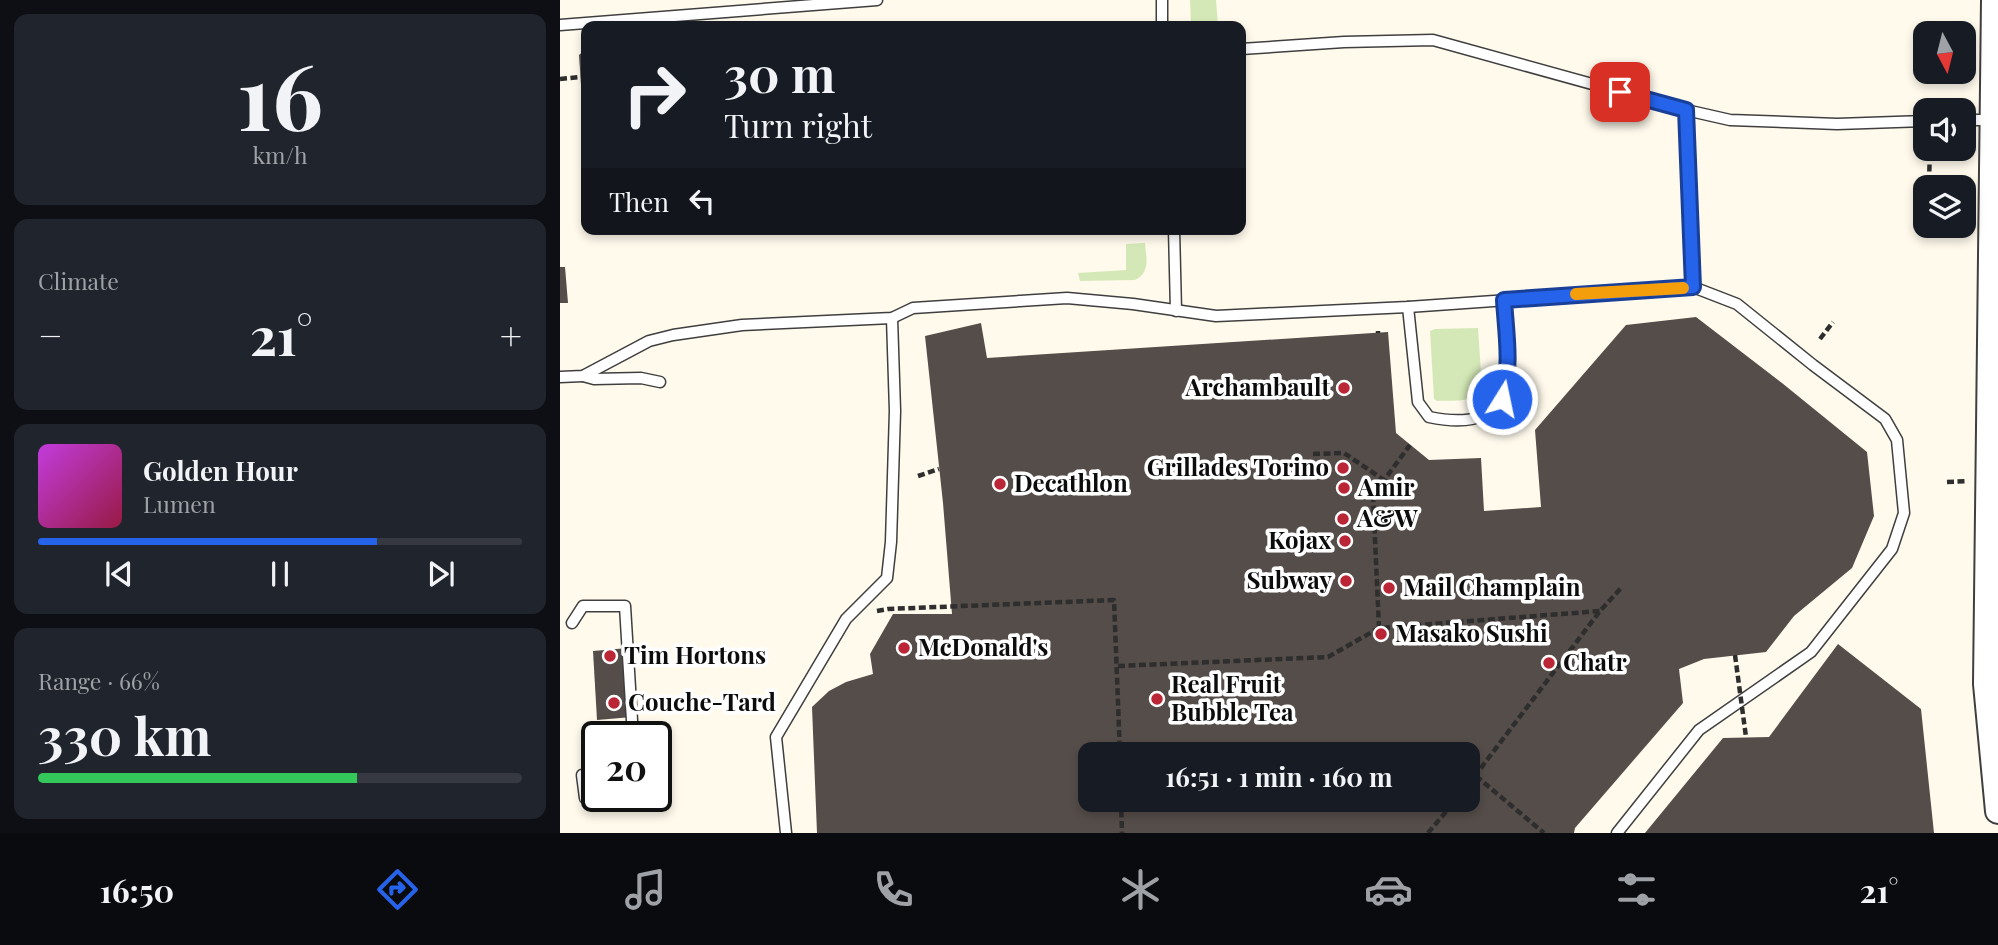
<!DOCTYPE html>
<html lang="en">
<head>
<meta charset="utf-8">
<style>
  :root { --surface:#171b24; --page:#20242c; --text:#f1f3f6; --muted:#9ea1a6; --line:#363941; --accent:#2563eb }
  body { margin:0; font-family:"Playfair Display",serif; background:var(--page); color:var(--text); height:100vh; display:flex; flex-direction:column; font-size:26px; white-space:nowrap }
  * { box-sizing:border-box; margin:0 }
  p { font-size:23px; color:var(--muted) }
  .icon { flex:none; width:38px; height:38px; fill:none; stroke:currentColor; stroke-width:2; stroke-linecap:round; stroke-linejoin:round }
  .map { position:relative; flex:1; overflow:hidden }
  .drawer { display:flex; flex-direction:column; gap:14px; padding:14px; background:#0d0f14; width:560px }
  .drawer>* { flex:none }
  .banner { position:absolute; left:21px; top:21px; width:665px; height:214px; border-radius:14px; box-shadow:0 4px 10px #0003; background:#171b24; color:var(--text); overflow:hidden }
  .needle { width:46px; rotate:173deg }
  .buttons { position:absolute; left:1353px; top:21px; display:grid; gap:14px }
  .buttons a { display:grid; place-items:center; width:63px; height:63px; border-radius:14px; background:var(--surface); box-shadow:0 4px 10px #0003; font-size:35px }
  .speed { position:absolute; left:21px; top:721px; display:flex; gap:14px; font-size:35px; font-weight:700; text-align:center }
  .speed>* { display:grid; place-content:center; width:91px; height:91px; border-radius:50%; background:var(--surface); box-shadow:0 4px 10px #0003; line-height:1 }
  .speed .limit { border:4px solid #111; border-radius:10px; background:#fff; color:#111 }
  .pin { position:absolute; display:grid; place-items:center; width:60px; height:60px; color:#fff; margin:-30px; border-radius:14px; box-shadow:0 4px 10px #0006 }
  .me { position:absolute; width:77px; margin:-38px; rotate:10deg; stroke-linejoin:round; filter:drop-shadow(0 0 5px #0008) }
  .turn { display:flex; align-items:center; gap:24px; height:147px; padding:0 28px; font-size:32px }
  .turn .icon { width:91px; height:91px; stroke-width:2.5 }
  .turn b { display:block; font-size:49px; line-height:60px }
  .then { display:flex; align-items:center; height:66px; padding:0 28px; background:#0003; gap:14px; font-size:26px }
  .big { font-size:52px; font-weight:700; line-height:1.1 }
  .drawer .widget { flex:1; display:flex; flex-direction:column; justify-content:center; gap:10px; min-width:0; padding:0 24px; border-radius:14px; background:var(--page) }
  .drawer .dial { align-items:center; gap:0 }
  .dial b { font-size:91px; line-height:1 }
  .song { display:flex; align-items:center; gap:21px }
  .cover { width:84px; height:84px; border-radius:10px; background:linear-gradient(135deg,hsl(290 70% 55%),hsl(340 70% 35%)) }
  .played { height:7px; border-radius:4px; background:linear-gradient(90deg,var(--accent) 70%,var(--line) 70%) }
  .keys { display:flex; justify-content:space-around; direction:ltr }
  .heat { display:flex; justify-content:space-between; align-items:center; font-size:38px; direction:ltr }
  .charge { height:10px; border-radius:5px; background:linear-gradient(90deg,#34c759 66%,var(--line) 0) }
  .trip { position:absolute; left:518px; top:742px; width:402px; height:70px; border-radius:14px; background:var(--surface); box-shadow:0 4px 10px #0003; font-weight:700; line-height:70px; text-align:center }
  .menu { display:flex; height:112px; justify-content:space-around; align-items:center; background:#090b0e; color:var(--muted) }
  .menu .icon { width:49px; height:49px }
  .menu .current { color:var(--accent) }
  .menu b { font-size:32px; color:var(--text) }
  main { display:flex; flex:1; min-height:0 }
  .map>svg:first-child { display:block }
  .green { fill:#d4e8b7 }
  .building { fill:#554d49; fill-rule:evenodd }
  .lines { fill:none; stroke-linecap:round; stroke-linejoin:round }
  .service-casing { stroke:#3f3f3f; stroke-width:13 }
  .tertiary-casing { stroke:#3f3f3f; stroke-width:28 }
  .path { stroke:#2e2e2e; stroke-width:4.5; stroke-dasharray:7 3.5; stroke-linecap:butt }
  .service { stroke:#fff; stroke-width:10 }
  .tertiary { stroke:#fff; stroke-width:24 }
  .path-bridge { stroke:#2e2e2e; stroke-width:4.5; stroke-dasharray:7 3.5; stroke-linecap:butt }
  .route-casing { stroke:#184099; stroke-width:18 }
  .route { stroke:#2563eb; stroke-width:12 }
  .slow { stroke:#f59e0b; stroke-width:12 }
  .poi-dot { fill:#bb2637; stroke:#fff; stroke-width:2.5 }
  .labels { text-anchor:middle; stroke-width:7; stroke-linejoin:round; paint-order:stroke }
  .poi-label { font-size:24px; font-weight:bold; fill:#0c0c0c; stroke:#fff; text-anchor:start }
</style>
</head>
<body>
<main>
<section class="drawer">
<div class="widget dial"><b>16</b><p>km/h</p></div>
<div class="widget"><p>Climate</p>
<div class="heat"><a>−</a><b class="big">21°</b><a>+</a></div>
</div>
<div class="widget">
<div class="song"><i class="cover"></i><div><b>Golden Hour</b><p>Lumen</p></div></div>
<div class="played"></div>
<div class="keys"><svg class="icon" aria-label="previous" viewBox="0 0 24 24"><path d="M18 5L8 12l10 7zM5 5v14"/></svg><svg class="icon" aria-label="pause" viewBox="0 0 24 24"><path d="M8 5v14M16 5v14"/></svg><svg class="icon" aria-label="next" viewBox="0 0 24 24"><path d="M6 5l10 7-10 7zM19 5v14"/></svg></div>
</div>
<div class="widget"><p>Range · 66%</p><b class="big">330 km</b><div class="charge"></div></div>
</section>
<div class="map">
<svg width="1438" height="833" viewBox="0 0 1438 833">
  <rect width="100%" height="100%" fill="#fffaec"/>
  <g class="green">
    <polygon points="630,0 656,0 658,26 631,26"/>
    <path d="M585 243C586 257 591 272 575 280L520 281 518 273 566 270V244Z"/>
    <path d="M918 328 922 387C914 404 894 400 877 401L874 399 870 331 875 329Z"/>
  </g>
  <g class="building">
    <polygon points="26,49 26,131 24,131 19,55"/>
    <polygon points="32,229 79,229 79,231 32,234"/>
    <polygon points="0,267 5,267 8,303 0,303"/>
    <path d="M1136 317 1222 383 1307 452 1314 516 1292 568 1234 616 1206 652 1144 659 1119 669 1123 703 1015 828 1014 833H257L252 707 269 691 286 682 313 674 310 654 333 614H392L383 503 365 336 421 323 427 358 828 332 836 433 869 460 921 458 924 511 981 507 975 430 1066 325ZM530 754H908V800H530Z"/>
    <polygon points="1278,644 1361,709 1374,833 1085,833 1163,738 1209,737"/>
    <polygon points="68,648 72,717 37,720 33,651"/>
  </g>
  <g class="lines">
    <defs>
      <g id="service">
        <polyline points="602,0 602,26"/>
        <polyline points="0,25 317,0"/>
        <polyline points="681,49 784,42 873,40 1126,110 1170,120 1277,124 1365,121"/>
        <polyline points="1126,110 1133,287"/>
        <polyline points="1404,120 1431,120"/>
        <polyline points="614,229 616,311"/>
        <path d="M848 307 858 402 869 417C965 437 948 364 944 300"/>
        <polyline points="23,376 34,379 81,378 100,382"/>
        <polyline points="0,377 23,376 89,341 113,335 182,325 332,318 353,308 507,298 573,304 656,316 848,307 1133,287 1177,304 1253,365 1325,419 1337,440 1344,513 1332,549 1251,652 1139,730 1057,833"/>
        <polyline points="12,623 23,606 65,606 73,737"/>
        <polyline points="22,775 25,798 65,796"/>
        <polyline points="226,833 216,737 286,619 327,578 331,542 335,411 332,318"/>
      </g>
      <polyline id="tertiary" points="1434,0 1426,684 1438,811"/>
    </defs>
    <use href="#service" class="service-casing"/>
    <use href="#tertiary" class="tertiary-casing"/>
    <g class="path">
      <polyline points="0,79 21,77"/>
      <polyline points="1369,182 1370,149"/>
      <polyline points="818,331 818,333"/>
      <polyline points="1260,339 1273,322"/>
      <polyline points="753,454 784,453 824,480"/>
      <polyline points="358,476 379,469"/>
      <polyline points="1387,482 1408,481"/>
      <polyline points="317,611 328,609 554,600 560,754"/>
      <polyline points="819,628 813,495 850,445"/>
      <polyline points="558,666 768,657 819,628 1040,611"/>
      <polyline points="916,776 984,833"/>
      <polyline points="908,785 1040,611 1062,587"/>
      <polyline points="561,800 562,833"/>
      <polyline points="868,833 896,800"/>
    </g>
    <use href="#service" class="service"/>
    <use href="#tertiary" class="tertiary"/>
    <polyline class="path-bridge" points="1175,655 1186,737"/>
  </g>
  <g class="lines">
    <defs>
      <path id="route" d="M942 399C952 367 946 333 944 300L1133 287 1126 110 1060 92"/>
    </defs>
    <use href="#route" class="route-casing"/>
    <use href="#route" class="route"/>
    <polyline class="slow" points="1016,294 1123,288"/>
  </g>
  <g class="poi-dot">
    <circle cx="784" cy="388" r="7"/>
    <circle cx="783" cy="468" r="7"/>
    <circle cx="440" cy="484" r="7"/>
    <circle cx="784" cy="488" r="7"/>
    <circle cx="783" cy="519" r="7"/>
    <circle cx="785" cy="541" r="7"/>
    <circle cx="786" cy="581" r="7"/>
    <circle cx="829" cy="588" r="7"/>
    <circle cx="821" cy="634" r="7"/>
    <circle cx="344" cy="648" r="7"/>
    <circle cx="50" cy="656" r="7"/>
    <circle cx="989" cy="663" r="7"/>
    <circle cx="597" cy="699" r="7"/>
    <circle cx="54" cy="703" r="7"/>
  </g>
  <g class="labels">
    <g class="poi-label">
      <text x="770" y="396" text-anchor="end">Archambault</text>
      <text x="769" y="476" text-anchor="end">Grillades Torino</text>
      <text x="454" y="492">Decathlon</text>
      <text x="798" y="496">Amir</text>
      <text x="797" y="527">A&amp;W</text>
      <text x="771" y="549" text-anchor="end">Kojax</text>
      <text x="772" y="589" text-anchor="end">Subway</text>
      <text x="843" y="596">Mail Champlain</text>
      <text x="835" y="642">Masako Sushi</text>
      <text x="358" y="656">McDonald's</text>
      <text x="64" y="664">Tim Hortons</text>
      <text x="1003" y="671">Chatr</text>
      <text x="611" y="693">Real Fruit<tspan x="611" dy="28">Bubble Tea</tspan></text>
      <text x="68" y="711">Couche-Tard</text>
    </g>
  </g>
</svg>
<div class="buttons">
<a><svg class="needle" viewBox="-14 -14 28 28"><path d="M0-13l5 13h-10z" fill="#e53935"/><path d="M0 13l5-13h-10z" fill="#9ea1a6"/></svg></a>
<a><svg class="icon" aria-label="sound" viewBox="0 0 24 24"><path d="M4 9h4l5-4v14l-5-4H4zM17 9q2 3 0 6"/></svg></a>
<a><svg class="icon" aria-label="layers" viewBox="0 0 24 24"><path d="M12 4l9 5-9 5-9-5zM3 14l9 5 9-5"/></svg></a>
</div>
<div class="speed"><div class="limit">20</div></div>
<div class="pin" style="left:1060px;top:92px;background:#d93025"><svg class="icon" aria-label="arrive" viewBox="0 0 24 24"><path d="M6 21V4h12l-3 4 3 4H6"/></svg></div>
<svg class="me" style="left:942px;top:399px" viewBox="-20 -20 40 40"><circle r="17" fill="#2563eb" stroke="#fff" stroke-width="3"/><path d="M0-11L8 9 0 5-8 9z" fill="#fff"/></svg>
<div class="trip">16:51 · 1 min · 160 m</div>
<div class="banner">
<div class="turn"><svg class="icon" aria-label="right" viewBox="0 0 24 24"><path d="M7 20v-9h11M14 6l5 5-5 5"/></svg><div><b>30 m</b>Turn right</div></div>
<div class="then">Then<svg class="icon" aria-label="left" viewBox="0 0 24 24"><path d="M17 20v-9H6M10 6l-5 5 5 5"/></svg></div>
</div>
</div>
</main>
<nav class="menu">
<b>16:50</b>
<svg class="icon current" aria-label="directions" viewBox="0 0 24 24"><path d="M12 3l9 9-9 9-9-9zM9 14v-3h6M13 9l2 2-2 2"/></svg>
<svg class="icon" aria-label="music" viewBox="0 0 24 24"><path d="M9 18V5l10-2v13"/><circle cx="6" cy="18" r="3"/><circle cx="16" cy="16" r="3"/></svg>
<svg class="icon" aria-label="phone" viewBox="0 0 24 24"><path d="M5 4h4l2 5-3 2q2 4 5 5l2-3 5 2v4C11 20 4 13 5 4z"/></svg>
<svg class="icon" aria-label="climate" viewBox="0 0 24 24"><path d="M12 3v18M4 7l16 10M4 17L20 7"/></svg>
<svg class="icon" aria-label="car" viewBox="0 0 24 24"><path d="M5 17H2v-5l4-1 3-4h7l3 4 3 1v5h-3M9 17h6M6 11h13"/><circle cx="7" cy="17" r="2"/><circle cx="17" cy="17" r="2"/></svg>
<svg class="icon" aria-label="filters" viewBox="0 0 24 24"><path d="M4 7h16M4 17h16"/><circle cx="9" cy="7" r="2"/><circle cx="15" cy="17" r="2"/></svg>
<b>21°</b>
</nav>
</body>
</html>
